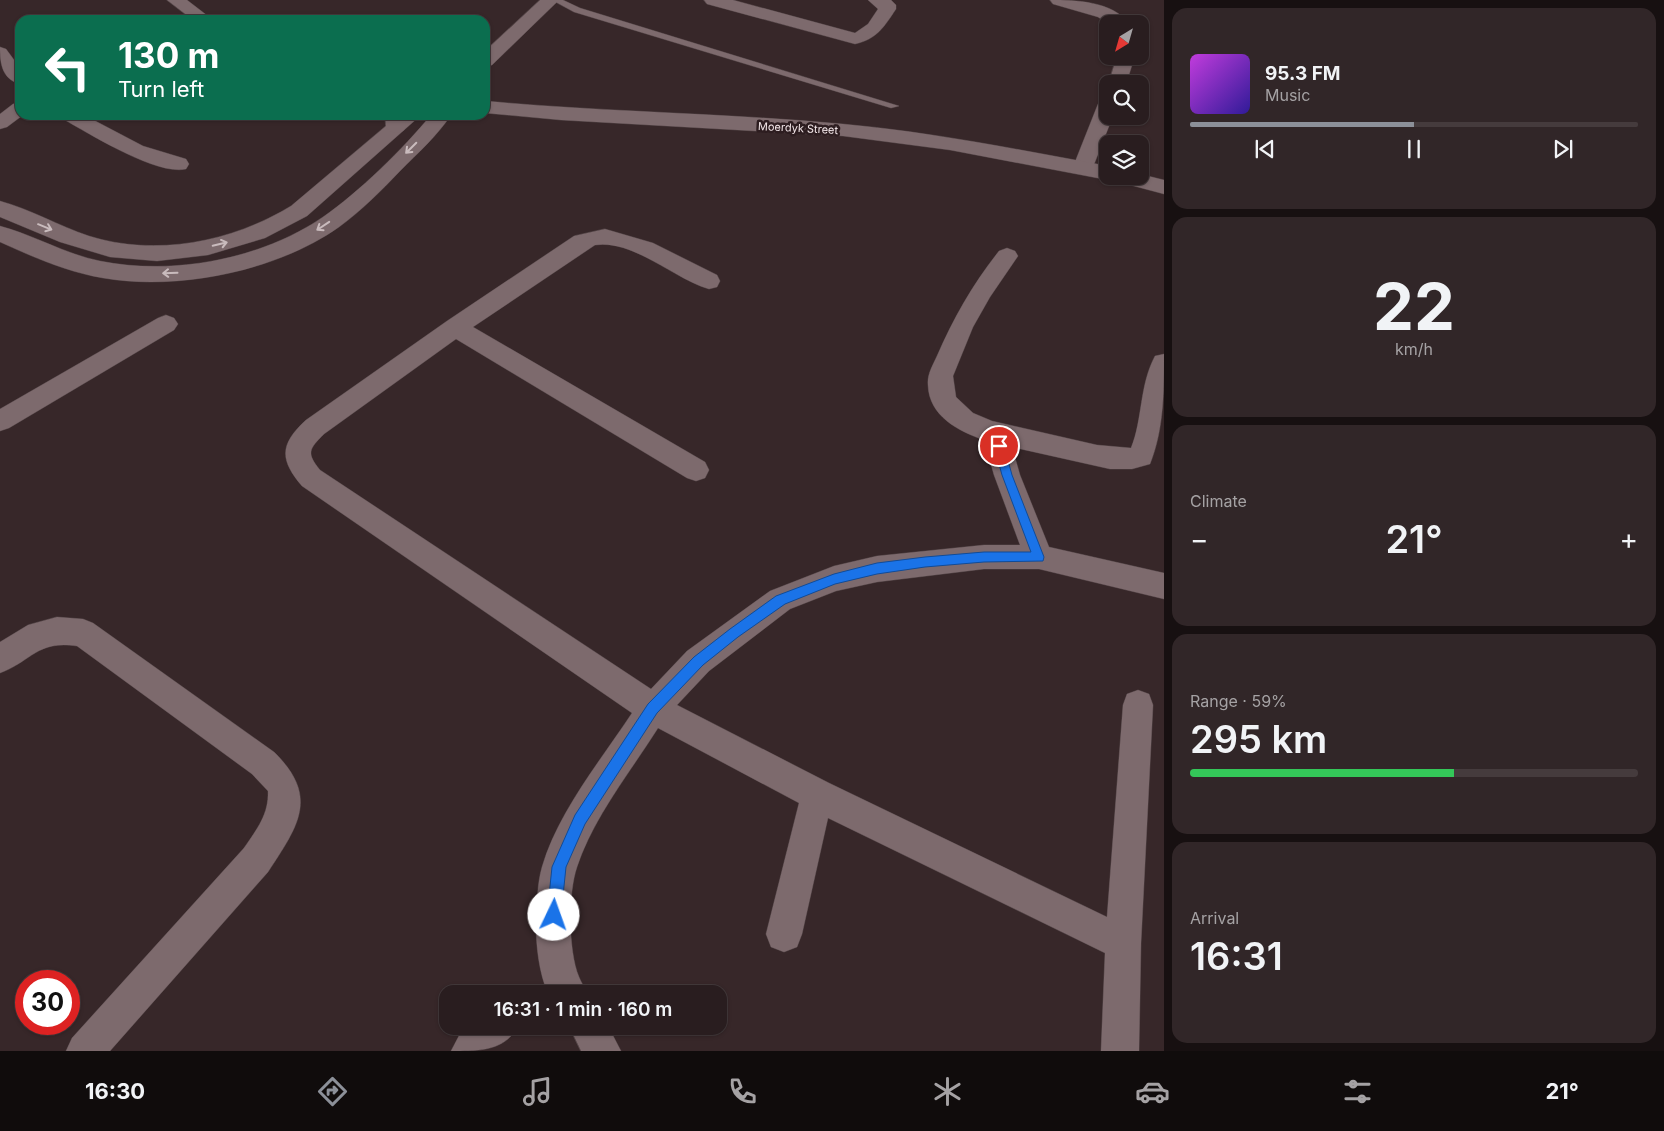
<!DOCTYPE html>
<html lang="en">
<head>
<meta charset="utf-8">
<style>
  :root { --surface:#291d1f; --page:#312628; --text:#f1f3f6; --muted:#a5a2a4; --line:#453b3d; --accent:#8c9099 }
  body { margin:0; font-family:Inter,sans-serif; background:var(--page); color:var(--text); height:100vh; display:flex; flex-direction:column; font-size:19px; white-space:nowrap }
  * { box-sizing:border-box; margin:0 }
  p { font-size:16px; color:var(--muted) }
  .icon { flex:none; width:28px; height:28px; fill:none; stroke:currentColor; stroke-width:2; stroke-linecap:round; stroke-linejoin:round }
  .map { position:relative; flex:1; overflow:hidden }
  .panel { display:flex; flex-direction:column; gap:8px; padding:8px; background:#171011; width:500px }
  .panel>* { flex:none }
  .hud { position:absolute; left:15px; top:15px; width:475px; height:105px; border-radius:15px; box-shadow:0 1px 4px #0004,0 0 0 1px var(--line); background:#0b6e4f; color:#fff; overflow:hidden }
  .needle { width:32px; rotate:217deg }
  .fabs { position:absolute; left:1099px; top:15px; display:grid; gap:10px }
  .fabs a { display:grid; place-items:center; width:50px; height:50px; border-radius:10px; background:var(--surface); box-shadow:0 1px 4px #0004,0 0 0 1px var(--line); font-size:25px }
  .speed { position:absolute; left:15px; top:970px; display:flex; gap:10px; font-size:25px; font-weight:700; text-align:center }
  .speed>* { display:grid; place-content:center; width:65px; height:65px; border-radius:50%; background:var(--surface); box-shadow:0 1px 4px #0004,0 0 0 1px var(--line); line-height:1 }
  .speed .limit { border:8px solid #d22; background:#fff; color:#111 }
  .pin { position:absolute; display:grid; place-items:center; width:42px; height:42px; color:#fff; margin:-21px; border:2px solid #fff; border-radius:50%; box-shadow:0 1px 5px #0007 }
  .me { position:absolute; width:55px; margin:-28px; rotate:3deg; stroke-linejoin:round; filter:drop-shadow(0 0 4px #0008) }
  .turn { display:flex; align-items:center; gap:18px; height:105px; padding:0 20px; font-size:22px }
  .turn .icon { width:65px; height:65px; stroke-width:2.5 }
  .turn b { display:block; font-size:35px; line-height:42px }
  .big { font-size:38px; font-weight:600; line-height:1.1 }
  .panel .tile { flex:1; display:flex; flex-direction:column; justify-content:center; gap:8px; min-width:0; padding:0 18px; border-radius:15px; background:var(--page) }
  .panel .dial { align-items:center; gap:0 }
  .dial b { font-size:65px; line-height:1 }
  .song { display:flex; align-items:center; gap:15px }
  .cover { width:60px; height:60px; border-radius:8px; background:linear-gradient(135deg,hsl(290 70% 55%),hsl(250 70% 35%)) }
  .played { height:5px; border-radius:2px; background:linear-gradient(90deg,var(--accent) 50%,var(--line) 50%) }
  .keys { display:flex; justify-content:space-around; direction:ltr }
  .heat { display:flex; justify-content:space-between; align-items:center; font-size:28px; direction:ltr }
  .charge { height:8px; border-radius:4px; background:linear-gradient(90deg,#34c759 59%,var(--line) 0) }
  .trip { position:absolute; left:439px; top:985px; width:288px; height:50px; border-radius:15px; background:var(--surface); box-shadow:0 1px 4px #0004,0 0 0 1px var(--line); font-weight:600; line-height:50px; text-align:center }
  .dock { display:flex; height:80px; justify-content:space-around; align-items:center; background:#100c0c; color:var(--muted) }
  .dock .icon { width:35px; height:35px }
  .dock .active { color:var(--accent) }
  .dock b { font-size:22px; color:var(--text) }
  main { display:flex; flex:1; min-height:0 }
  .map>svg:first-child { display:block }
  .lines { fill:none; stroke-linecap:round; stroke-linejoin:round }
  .lane-casing { stroke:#514345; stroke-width:1 }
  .street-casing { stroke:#514345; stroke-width:1 }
  .secondary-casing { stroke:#514345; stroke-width:1 }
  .lane { fill:#7d6a6d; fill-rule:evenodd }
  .street { fill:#7d6a6d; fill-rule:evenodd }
  .secondary { fill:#7d6a6d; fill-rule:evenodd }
  .oneway { stroke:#c9bbbd }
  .route { fill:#1a73e8; stroke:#114b97 }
  .labels { text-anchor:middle; stroke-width:5; stroke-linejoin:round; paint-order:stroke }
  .far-street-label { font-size:11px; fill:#f2e6e8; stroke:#2d1d20 }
</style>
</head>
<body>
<main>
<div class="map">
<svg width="1164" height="1051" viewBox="0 0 1164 1051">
  <rect width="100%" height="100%" fill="#372729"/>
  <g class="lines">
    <defs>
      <polygon id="lane" points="552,0 563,0 580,8 899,106 891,108 574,12"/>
      <g id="street">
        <polygon points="540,0 559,0 492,65 485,67 485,51"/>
        <path d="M704 0H733L855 33 868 24 878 9 868 0H891L896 5V9C884 27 877 39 855 44L707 4Z"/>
        <path d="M1050 0C1075 0 1113 1 1129 24H1108L1098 17 1053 4Z"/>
        <path d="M0 47 6 49 20 68V84C2 79 0 64 0 47Z"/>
        <polygon points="1117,56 1135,56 1126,84 1108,85"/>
        <polygon points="1108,98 1108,116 1113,116 1093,167 1090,172 1083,174 1076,172 1073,167 1098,104 1101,100"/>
        <polygon points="20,102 20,115 23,115 7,127 0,129 0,114 13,104"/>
        <path d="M60 115H84L143 146 186 159 189 164 186 169C157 176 90 134 63 119Z"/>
        <path d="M399 115H421L307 216 265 238 208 255 157 261 110 257 60 242 0 217V201C30 209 59 226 89 236 156 257 232 242 291 206Z"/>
        <path d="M431 115H451C437 136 418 153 400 171 381 191 361 211 339 227 277 271 178 291 103 278 67 272 33 257 0 242V226C34 235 65 254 100 261 173 276 262 259 323 217 358 193 404 148 431 115Z"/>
        <path d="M605 229 653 243 717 275 720 281 717 287 709 289C674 279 633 239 595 245L473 327 705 462 709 470 705 478 696 481 687 478 456 339 324 434C309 449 306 453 320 470L651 689 687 651 770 591 834 566 877 556 984 545H1020L994 475 984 440C958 431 929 416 928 385 927 374 933 365 937 356 954 317 973 284 999 251L1007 248 1015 251 1018 256 990 297 973 327 953 376 956 397 973 413 992 421 1097 445 1131 448C1143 419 1139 386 1155 356L1164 354C1164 391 1164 429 1150 464L1132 469H1110L1012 447 1020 475 1049 547 1164 573V599L1039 569H984L877 582 836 591 790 609 709 671 677 705 829 783 1107 917 1123 705 1127 694 1138 690 1149 694 1153 705 1141 943 1139 1051H1101L1105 953 828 818 802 934 797 947 784 952 771 947 766 934 799 803 658 728C631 771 593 818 577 867 568 893 568 951 579 977 581 982 585 988 587 994H548C539 972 536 947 536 923 537 905 537 884 542 867 558 812 601 760 632 713L302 486C279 459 280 444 306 420L447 321 574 236Z"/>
        <polygon points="166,315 174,318 178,324 174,330 9,428 0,431 0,409 158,318"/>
        <path d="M57 617 83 619 93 623 274 752C320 797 298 826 268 872L110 1051H66L72 1038 244 848C257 829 269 814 268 791L252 774 77 646C37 640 32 661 0 673V642L28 625Z"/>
        <path d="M467 1026H518C505 1051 480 1051 451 1051L462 1030Z"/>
        <polygon points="569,1026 608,1026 621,1051 581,1051"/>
      </g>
      <g id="secondary">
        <polygon points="167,0 187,0 213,20 193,20"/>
        <path d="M485 101C604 112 724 113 843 124 932 132 1020 150 1108 166V176H1140V174L1164 180V194L1115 181 1113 178 1108 180 950 150 843 136 561 120 485 113Z"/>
        <polygon points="385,115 405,115 406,127 403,131 396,133 389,131 386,127"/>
      </g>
    </defs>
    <use href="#lane" class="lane-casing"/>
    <use href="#street" class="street-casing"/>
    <use href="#secondary" class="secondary-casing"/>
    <use href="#lane" class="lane"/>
    <use href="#street" class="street"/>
    <use href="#secondary" class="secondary"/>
  </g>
  <defs><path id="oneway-shaft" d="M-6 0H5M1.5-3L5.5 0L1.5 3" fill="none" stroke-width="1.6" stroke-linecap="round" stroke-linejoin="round" transform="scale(1.25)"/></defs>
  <g class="oneway">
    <use href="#oneway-shaft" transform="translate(411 148) rotate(135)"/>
    <use href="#oneway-shaft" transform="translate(323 226) rotate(146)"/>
    <use href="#oneway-shaft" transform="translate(45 227) rotate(22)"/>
    <use href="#oneway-shaft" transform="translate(220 244) rotate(-13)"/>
    <use href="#oneway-shaft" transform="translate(170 273) rotate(178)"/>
  </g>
  <polygon class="route" points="999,442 1004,446 1012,475 1044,557 1043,561 984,562 925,567 877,574 835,584 785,604 738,637 703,665 657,713 585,824 566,867 561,915 559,921 554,923 549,921 547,915 552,867 575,815 648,704 694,657 730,629 776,596 834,574 877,563 925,557 984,552 1031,552 1002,475 994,446"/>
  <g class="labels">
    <g class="far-street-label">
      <text transform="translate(798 128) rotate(3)" y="4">Moerdyk Street</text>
    </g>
  </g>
</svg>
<div class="fabs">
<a><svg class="needle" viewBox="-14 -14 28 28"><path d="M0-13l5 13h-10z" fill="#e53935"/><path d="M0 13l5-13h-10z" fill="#a5a2a4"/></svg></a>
<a><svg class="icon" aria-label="search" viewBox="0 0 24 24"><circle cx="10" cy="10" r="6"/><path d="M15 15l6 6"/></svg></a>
<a><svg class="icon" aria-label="layers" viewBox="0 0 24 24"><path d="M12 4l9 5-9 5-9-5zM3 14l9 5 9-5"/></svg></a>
</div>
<div class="speed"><div class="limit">30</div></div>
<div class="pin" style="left:999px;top:446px;background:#d93025"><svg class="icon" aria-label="arrive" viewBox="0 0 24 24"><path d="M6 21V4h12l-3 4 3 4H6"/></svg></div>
<svg class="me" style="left:554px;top:915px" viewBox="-20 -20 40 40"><circle r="19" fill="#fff"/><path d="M0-13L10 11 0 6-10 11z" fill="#1a73e8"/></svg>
<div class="trip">16:31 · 1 min · 160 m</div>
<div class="hud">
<div class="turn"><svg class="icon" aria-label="left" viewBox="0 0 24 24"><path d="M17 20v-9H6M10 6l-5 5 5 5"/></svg><div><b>130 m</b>Turn left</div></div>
</div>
</div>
<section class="panel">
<div class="tile">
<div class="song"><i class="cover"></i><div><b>95.3 FM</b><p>Music</p></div></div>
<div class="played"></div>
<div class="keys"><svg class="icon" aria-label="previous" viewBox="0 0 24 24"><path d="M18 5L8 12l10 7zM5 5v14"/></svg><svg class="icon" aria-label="pause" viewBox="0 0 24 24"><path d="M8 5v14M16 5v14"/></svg><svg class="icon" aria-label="next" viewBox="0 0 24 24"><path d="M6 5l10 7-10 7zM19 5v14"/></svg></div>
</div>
<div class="tile dial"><b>22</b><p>km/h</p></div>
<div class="tile"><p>Climate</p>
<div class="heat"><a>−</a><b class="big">21°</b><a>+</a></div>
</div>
<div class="tile"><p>Range · 59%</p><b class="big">295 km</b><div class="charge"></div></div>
<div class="tile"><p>Arrival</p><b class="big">16:31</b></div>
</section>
</main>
<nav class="dock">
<b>16:30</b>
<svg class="icon active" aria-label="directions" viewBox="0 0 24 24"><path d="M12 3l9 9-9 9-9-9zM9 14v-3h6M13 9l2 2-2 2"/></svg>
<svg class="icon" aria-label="music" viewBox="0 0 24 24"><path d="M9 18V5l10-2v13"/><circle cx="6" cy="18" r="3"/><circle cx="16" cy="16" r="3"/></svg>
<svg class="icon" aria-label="phone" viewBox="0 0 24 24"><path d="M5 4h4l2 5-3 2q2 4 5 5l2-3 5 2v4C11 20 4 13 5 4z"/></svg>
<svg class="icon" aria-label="climate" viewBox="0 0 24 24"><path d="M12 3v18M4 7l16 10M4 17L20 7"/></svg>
<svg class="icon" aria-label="car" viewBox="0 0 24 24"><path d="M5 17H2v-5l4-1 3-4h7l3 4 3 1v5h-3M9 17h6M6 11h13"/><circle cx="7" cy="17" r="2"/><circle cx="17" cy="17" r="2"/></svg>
<svg class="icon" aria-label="filters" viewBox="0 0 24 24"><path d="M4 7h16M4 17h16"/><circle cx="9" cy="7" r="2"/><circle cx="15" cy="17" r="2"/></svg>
<b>21°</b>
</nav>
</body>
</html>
